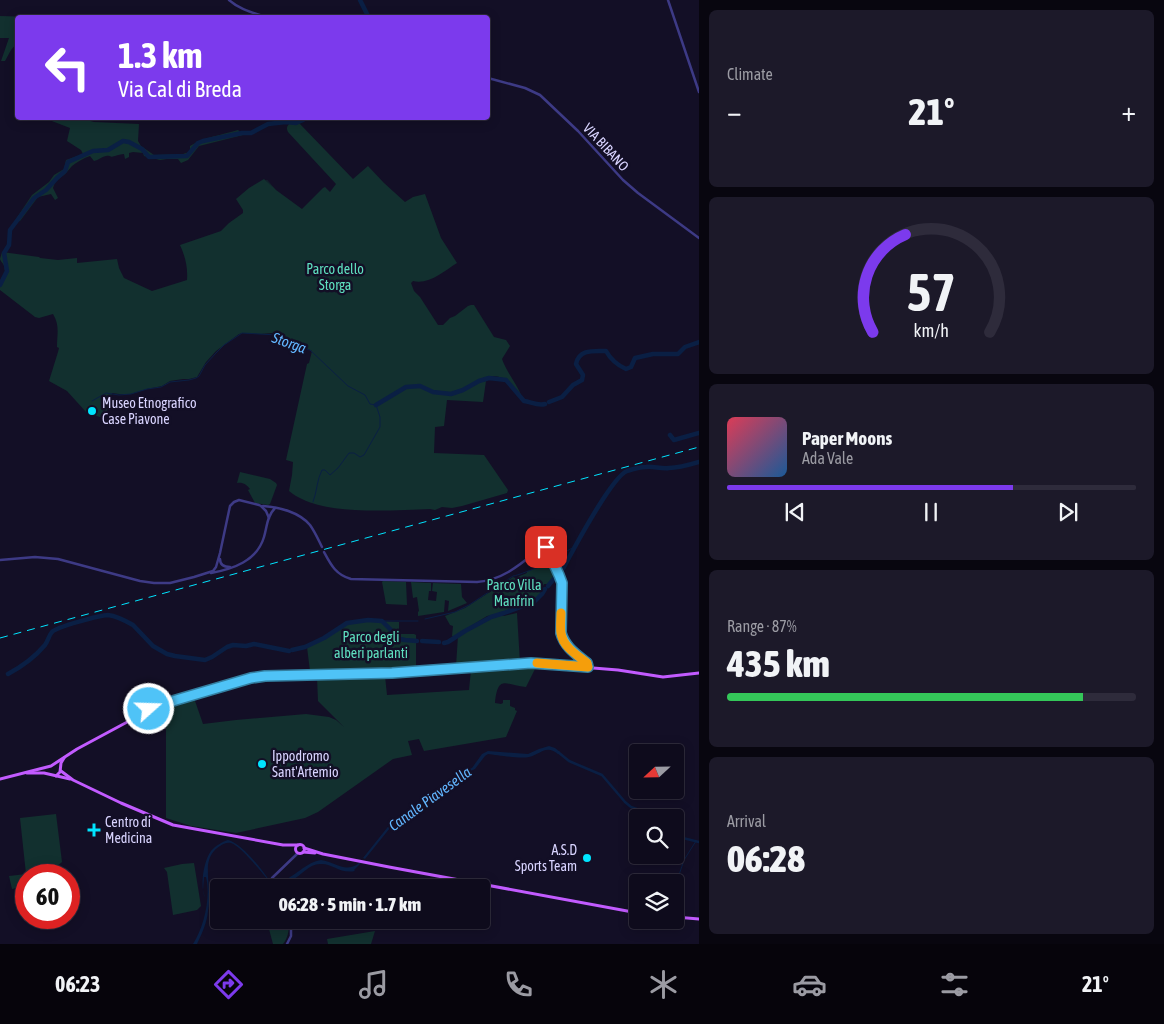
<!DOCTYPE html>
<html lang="en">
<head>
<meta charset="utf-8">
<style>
  :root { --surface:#0e0b1c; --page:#1c1929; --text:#f1f3f6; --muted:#9b9ba3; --line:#2e2b3b; --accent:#7c3aed }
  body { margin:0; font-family:"Asap Condensed",sans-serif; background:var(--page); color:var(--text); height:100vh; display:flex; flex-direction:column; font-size:19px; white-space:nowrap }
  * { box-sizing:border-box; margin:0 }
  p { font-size:16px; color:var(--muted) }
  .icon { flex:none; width:28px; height:28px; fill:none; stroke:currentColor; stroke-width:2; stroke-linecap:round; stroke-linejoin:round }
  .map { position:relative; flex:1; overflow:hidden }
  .details { display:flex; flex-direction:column; gap:10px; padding:10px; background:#08060f; width:465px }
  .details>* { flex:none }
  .hud { position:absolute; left:15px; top:15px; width:475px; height:105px; border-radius:5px; box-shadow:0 2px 12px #0003,0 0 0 1px var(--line); background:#7c3aed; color:#fff; overflow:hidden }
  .needle { width:32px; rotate:248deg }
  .tools { position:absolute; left:629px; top:744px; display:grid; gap:10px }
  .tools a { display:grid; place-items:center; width:55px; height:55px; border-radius:5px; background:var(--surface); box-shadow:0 2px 12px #0003,0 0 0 1px var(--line); font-size:25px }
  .speed { position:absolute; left:15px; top:864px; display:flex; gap:10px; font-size:25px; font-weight:700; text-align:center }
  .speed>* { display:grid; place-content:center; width:65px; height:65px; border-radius:50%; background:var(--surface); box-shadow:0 2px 12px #0003,0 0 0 1px var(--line); line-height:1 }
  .speed .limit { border:8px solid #d22; background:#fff; color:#111 }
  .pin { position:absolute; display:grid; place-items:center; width:42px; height:42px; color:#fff; margin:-21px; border-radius:10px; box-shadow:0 2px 8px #0006 }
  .me { position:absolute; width:55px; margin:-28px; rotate:70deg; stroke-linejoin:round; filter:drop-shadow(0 0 4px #0008) }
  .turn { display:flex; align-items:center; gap:18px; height:105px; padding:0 20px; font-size:22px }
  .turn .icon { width:65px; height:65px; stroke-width:2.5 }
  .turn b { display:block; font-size:35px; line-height:42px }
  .big { font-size:38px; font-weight:800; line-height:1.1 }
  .details .card { flex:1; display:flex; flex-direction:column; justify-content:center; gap:8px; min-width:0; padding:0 18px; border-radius:8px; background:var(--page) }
  .details .dial { align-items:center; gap:0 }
  .dial svg { height:130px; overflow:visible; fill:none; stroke:var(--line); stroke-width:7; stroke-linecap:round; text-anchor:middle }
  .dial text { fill:var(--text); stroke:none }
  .song { display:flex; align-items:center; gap:15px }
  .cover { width:60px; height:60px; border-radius:8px; background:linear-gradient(135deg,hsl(350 70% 55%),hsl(210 70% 35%)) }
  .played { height:5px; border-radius:2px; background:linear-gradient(90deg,var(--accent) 70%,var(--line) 70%) }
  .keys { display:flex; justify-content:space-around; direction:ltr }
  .heat { display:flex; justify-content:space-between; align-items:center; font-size:28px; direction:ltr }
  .charge { height:8px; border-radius:4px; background:linear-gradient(90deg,#34c759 87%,var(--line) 0) }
  .trip { position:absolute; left:210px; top:879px; width:280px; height:50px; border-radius:5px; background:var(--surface); box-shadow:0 2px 12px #0003,0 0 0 1px var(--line); font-weight:800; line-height:50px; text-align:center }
  .menu { display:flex; height:80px; justify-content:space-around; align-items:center; background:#06040b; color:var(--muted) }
  .menu .icon { width:35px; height:35px }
  .menu .current { color:var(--accent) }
  .menu b { font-size:22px; color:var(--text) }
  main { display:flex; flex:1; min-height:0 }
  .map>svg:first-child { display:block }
  .green { fill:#12302f }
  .water { fill:#0a1f44 }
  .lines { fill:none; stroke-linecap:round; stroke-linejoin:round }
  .stream { stroke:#0a1f44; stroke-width:1 }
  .canal { stroke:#0a1f44; stroke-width:2.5 }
  .river { stroke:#0a1f44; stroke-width:4.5 }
  .minor { stroke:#3d3a85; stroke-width:2.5 }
  .major { stroke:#c25bff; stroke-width:3 }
  .rail { stroke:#00e5ff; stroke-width:1; stroke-dasharray:8 6; stroke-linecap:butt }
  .route-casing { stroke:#337fa1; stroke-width:12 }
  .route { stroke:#4fc3f7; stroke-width:9 }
  .slow { stroke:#f59e0b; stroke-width:9 }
  .poi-dot { fill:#00e5ff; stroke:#130f26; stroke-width:2 }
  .labels { text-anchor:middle; stroke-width:5; stroke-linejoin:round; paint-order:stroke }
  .street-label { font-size:14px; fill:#d9d4ff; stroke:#130f26 }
  .park-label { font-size:14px; fill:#5fe0c0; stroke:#130f26 }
  .poi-label { font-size:14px; fill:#d9d4ff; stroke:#130f26; text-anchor:start }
  .water-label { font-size:15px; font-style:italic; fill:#62b6ff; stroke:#130f26 }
</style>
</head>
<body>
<main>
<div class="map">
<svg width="699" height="944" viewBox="0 0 699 944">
  <rect width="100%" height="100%" fill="#130f26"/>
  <g class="green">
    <polygon points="0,16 34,17 18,18 17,43 11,50 5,61 1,61 9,38 0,38"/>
    <path d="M44 118H80L94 122 139 124 138 141 141 146 154 155 183 154 189 152 190 150V146C204 137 222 135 238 130L243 135 199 146 188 160 181 163 178 159H167L160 160 144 156 143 153 133 152 129 153V157L125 159 124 154C121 154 118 155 115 156 108 158 113 155 106 156 101 157 99 160 94 161L90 156C84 158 77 162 72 166 70 168 68 171 66 173 60 179 56 178 53 188L58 198 55 200 51 194 38 197 20 221 16 222V219L32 195 49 182 54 175 64 169 66 160 83 154 81 150 67 141 70 128Z"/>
    <path d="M290 123 300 124 353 179 368 166 384 183 405 202 413 197 425 194 441 238 457 263C444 271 429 285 413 281L411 283 414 291 420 297 438 325H443L450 318 455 316 468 306 471 305H474L494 337 506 340 510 346 502 359C507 373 517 384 522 397 510 381 502 371 480 379L481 382 486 381 483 402 447 400 444 426 435 427 434 453 484 455 508 490 507 493 462 506 452 508 442 507 435 510 430 509C391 510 320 517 289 491L292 475 293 462 286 460 307 364 309 363 312 351 306 348 296 346 280 337 272 333 261 334 242 333 239 334 216 351 206 362 197 377 189 379H183L170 381 162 386 147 389 131 394H119L112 393 105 419 86 412 67 391 49 381 58 352 59 348 57 347C57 335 60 325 53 314L39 318 35 317 0 290V285L7 270 6 266 0 282C1 277 6 271 4 266 3 263 1 262 0 259L2 252 39 257 40 258 58 260 77 258V263L117 259 119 268 124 278 152 291 187 280C188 267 185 256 180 245L221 231 229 223 243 213V210L236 199 249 188 264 179 275 189 266 180H267L276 190 302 209 323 188 325 187 330 192 336 184 288 132C286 128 287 126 290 123Z"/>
    <path d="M240 472 270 479 276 483 277 485 270 504 268 505 255 503 248 490 250 489C247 485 243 482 237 483Z"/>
    <polygon points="552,562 557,573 556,575 548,584 544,584 542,588 544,590 536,599 507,612 487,616 455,636 452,636 453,626 450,625 445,616 465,608 513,577 515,578 527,573 527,571 548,565"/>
    <polygon points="383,581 406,582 407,605 386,604 382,582"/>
    <polygon points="411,582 431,583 431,591 429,591 428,600 436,601 437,592 432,591 433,583 461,584 462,597 467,603 448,611 449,601 445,600 444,612 418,616 418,612 419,611 417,597 413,598"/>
    <polygon points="517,613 520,663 483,666 456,666 458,636 496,616 504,616"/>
    <polygon points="370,621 399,622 399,634 414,634 416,635 416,668 310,671 307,647 326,638 349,623"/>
    <path d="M534 666 536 667 526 687C505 685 498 674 495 703L501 704 503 703V700H510V706L515 708V710L517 711 506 737 424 751 419 739 408 741 412 755 393 759 318 812 305 818 236 833 191 826 166 818V706L194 698 203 724 236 720 306 714 329 717 336 720 344 727 318 701 317 677 385 676 387 695 469 690 471 670Z"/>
    <polygon points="56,814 62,862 56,867 57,875 26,875 26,886 12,889 9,876 26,874 20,818"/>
    <polygon points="194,863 201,906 197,910 173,915 167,872 164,868 182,864"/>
    <path d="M287 922 289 923C289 931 288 938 283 944H273L269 929 285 924V923Z"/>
    <polygon points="375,931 371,944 328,944 327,939"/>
  </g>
  <g class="water">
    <path d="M549 746 555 748 560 752 558 754C546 744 541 754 529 757 520 759 497 755 488 754L485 756 475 769 460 776 446 787 429 804 394 823 365 859 363 858 391 823 427 802 437 791 458 774 462 771 472 768 482 754 488 751 528 754 539 749Z"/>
    <path d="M228 840C241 843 261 868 269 880V881C262 873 241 846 231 843 227 842 223 844 220 846 213 850 209 857 208 865 207 880 211 896 208 911 207 923 202 933 197 944H193C204 927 211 897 206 877H204L203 890 205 898C200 887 203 862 211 851 215 846 222 842 228 840Z"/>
    <path d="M321 860C336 862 345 874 359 863H361L354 870 355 871C339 874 333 863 320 864 309 864 302 875 292 880 286 883 279 883 273 884V882C292 883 302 863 321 860Z"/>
  </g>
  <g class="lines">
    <g class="stream">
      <path d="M92 401 106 393 119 395 131 394 147 389 161 387 170 382 189 380 196 378 199 376 205 365 216 353 224 345 242 333 277 335 294 346 310 350 348 386 365 395 370 404 376 405 380 417V427L364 455 360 457 354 453H349L338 468 330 475 325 470H322C317 479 317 492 313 502"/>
      <polyline points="554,558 576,546"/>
      <path d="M425 619 455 612 469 605 513 576C517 576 547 564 551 561"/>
      <polyline points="382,621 418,621"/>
      <polyline points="678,878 684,860 696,841"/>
    </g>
    <g class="canal">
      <polyline points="558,752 569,761 602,775 625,802 631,807 642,811 646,818"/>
      <polyline points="675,836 699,842"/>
    </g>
    <g class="river">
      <polyline points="360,0 369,18"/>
      <polyline points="0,285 7,271 4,253 9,245 10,230 34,198 46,190 57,178 65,171 68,162 93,151 108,150 123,141 129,142 142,149 149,157 187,156 198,143 203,141 242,133 251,133 268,124 286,122 296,123 303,120 306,118"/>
      <path d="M549 402 562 397 573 385 582 380 583 375 576 364C579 349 593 351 606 351 611 360 617 365 626 369L631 367 635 358 653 354H678L685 347 699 342"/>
      <path d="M376 405 406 387 420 386 433 392 451 394 463 390 479 381 489 378 506 380 524 401C531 402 538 406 545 404"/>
      <polyline points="670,435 674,440 699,433"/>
      <path d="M559 573 564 567C573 550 612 477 627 471 633 469 640 467 646 467 653 466 661 469 669 468 679 468 689 465 699 462"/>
      <polyline points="548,586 557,575"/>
      <polyline points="422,641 439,642"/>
      <polyline points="444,643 448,642 465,631 491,617 504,613 534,602 542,594 545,589"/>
      <polyline points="292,650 305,647 324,638 347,623 368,620 382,621 400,639 405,640 417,641"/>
      <path d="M8 674C21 667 35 657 45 645 48 641 49 635 52 632 56 627 101 615 108 615 116 616 126 621 133 625L153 646 167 654 175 656 205 660 212 657 227 647 233 645 246 646 254 644 289 651"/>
    </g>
    <g class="minor">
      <path d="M229 0C240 10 255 13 269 18"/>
      <polyline points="668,0 699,92"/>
      <polyline points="488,78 525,88 540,95 578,131 623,180 638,193 699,238"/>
      <path d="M263 506C279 507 299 512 310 525 315 532 318 539 322 547"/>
      <path d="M324 552C331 565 336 575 351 579L477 582C504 580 522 563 542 547L545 546 559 575 561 583V633C565 647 576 654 587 663L588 667"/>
      <path d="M220 559C220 565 224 567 230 567"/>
      <polyline points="0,560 35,557 58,559 140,581 154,583 170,583 194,577 213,571 216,567 220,553 230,506 234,502 239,500 259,505 261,506 266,511 269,518"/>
      <path d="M211 573C233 569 257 561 264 537 267 527 267 516 275 508"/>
      <polyline points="271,888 272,878 298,853"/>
      <polyline points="287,944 291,936 291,920"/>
    </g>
    <g class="major">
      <polyline points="61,771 73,780 121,803 173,825 283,845 298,845"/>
      <polyline points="27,773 44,773 70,779"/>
      <polyline points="56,776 60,772 61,763 64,758"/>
      <polyline points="0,779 51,766 77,749 157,706 260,676 287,675 392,673 531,663 618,670 663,677 699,673"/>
      <circle cx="300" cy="849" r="4.5"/>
      <polyline points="304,848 323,854 389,867 638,913"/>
      <polyline points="303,852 315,853"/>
      <polyline points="675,917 699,919"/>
    </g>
    <polyline class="rail" points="0,638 699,447"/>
  </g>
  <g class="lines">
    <defs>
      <path id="route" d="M149 709 176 700 251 678 265 676 392 673 531 663 588 667 587 663C576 654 565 647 561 633L562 583 559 575 546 547"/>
    </defs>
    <use href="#route" class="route-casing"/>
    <use href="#route" class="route"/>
    <path class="slow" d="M537 663 588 667 587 663C577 655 563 647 561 633 560 626 561 619 561 613"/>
  </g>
  <g class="poi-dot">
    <circle cx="92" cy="411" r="5"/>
    <circle cx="262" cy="764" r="5"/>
    <path d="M91.5 822.5h5v5h5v5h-5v5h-5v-5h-5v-5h5z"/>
    <circle cx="587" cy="858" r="5"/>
  </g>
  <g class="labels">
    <g class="street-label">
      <text transform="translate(606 147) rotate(47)" y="5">VIA BIBANO</text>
    </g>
    <g class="park-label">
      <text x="335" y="274">Parco dello<tspan x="335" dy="16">Storga</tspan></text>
      <text x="514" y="590">Parco Villa<tspan x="514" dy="16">Manfrin</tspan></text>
      <text x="371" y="642">Parco degli<tspan x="371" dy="16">alberi parlanti</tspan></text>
    </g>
    <g class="poi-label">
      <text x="102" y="408">Museo Etnografico<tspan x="102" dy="16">Case Piavone</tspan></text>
      <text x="272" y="761">Ippodromo<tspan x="272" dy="16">Sant'Artemio</tspan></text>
      <text x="105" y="827">Centro di<tspan x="105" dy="16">Medicina</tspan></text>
      <text x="577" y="855" text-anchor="end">A.S.D<tspan x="577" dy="16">Sports Team</tspan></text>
    </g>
    <g class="water-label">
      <text transform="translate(289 343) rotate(20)" y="5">Storga</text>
      <text transform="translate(430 799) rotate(-36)" y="5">Canale Piavesella</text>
    </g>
  </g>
</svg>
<div class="tools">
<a><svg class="needle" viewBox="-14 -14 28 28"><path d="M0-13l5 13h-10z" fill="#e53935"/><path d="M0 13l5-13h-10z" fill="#9b9ba3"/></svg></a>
<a><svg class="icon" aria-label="search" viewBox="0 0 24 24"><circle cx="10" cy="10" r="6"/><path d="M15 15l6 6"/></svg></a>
<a><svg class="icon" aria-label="layers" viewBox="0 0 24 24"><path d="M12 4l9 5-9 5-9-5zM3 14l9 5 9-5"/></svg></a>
</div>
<div class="speed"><div class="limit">60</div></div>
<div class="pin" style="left:546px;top:547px;background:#d93025"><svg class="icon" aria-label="arrive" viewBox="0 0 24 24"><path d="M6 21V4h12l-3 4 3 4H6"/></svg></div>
<svg class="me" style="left:149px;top:709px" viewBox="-20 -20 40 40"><circle r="17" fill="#4fc3f7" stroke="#fff" stroke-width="3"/><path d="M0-11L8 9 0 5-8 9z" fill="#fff"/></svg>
<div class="trip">06:28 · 5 min · 1.7 km</div>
<div class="hud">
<div class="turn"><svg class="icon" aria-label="left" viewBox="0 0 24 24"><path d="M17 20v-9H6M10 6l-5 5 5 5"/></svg><div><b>1.3 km</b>Via Cal di Breda</div></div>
</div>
</div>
<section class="details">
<div class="card"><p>Climate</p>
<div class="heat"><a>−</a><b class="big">21°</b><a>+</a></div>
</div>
<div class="card dial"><svg viewBox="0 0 100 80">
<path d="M14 69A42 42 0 1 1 86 69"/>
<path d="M14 69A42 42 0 0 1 34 9" stroke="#7c3aed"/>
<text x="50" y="56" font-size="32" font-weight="700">57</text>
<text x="50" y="72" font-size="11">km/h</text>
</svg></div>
<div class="card">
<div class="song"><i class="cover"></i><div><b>Paper Moons</b><p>Ada Vale</p></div></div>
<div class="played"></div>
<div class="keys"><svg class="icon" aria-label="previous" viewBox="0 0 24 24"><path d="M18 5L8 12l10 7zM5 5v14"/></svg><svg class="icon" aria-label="pause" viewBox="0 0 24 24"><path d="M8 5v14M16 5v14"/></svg><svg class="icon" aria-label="next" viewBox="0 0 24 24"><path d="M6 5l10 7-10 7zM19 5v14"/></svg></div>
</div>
<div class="card"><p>Range · 87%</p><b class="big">435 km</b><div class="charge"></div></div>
<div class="card"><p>Arrival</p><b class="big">06:28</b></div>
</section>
</main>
<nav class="menu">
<b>06:23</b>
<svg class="icon current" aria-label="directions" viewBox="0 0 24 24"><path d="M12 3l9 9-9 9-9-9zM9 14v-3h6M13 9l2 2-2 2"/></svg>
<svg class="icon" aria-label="music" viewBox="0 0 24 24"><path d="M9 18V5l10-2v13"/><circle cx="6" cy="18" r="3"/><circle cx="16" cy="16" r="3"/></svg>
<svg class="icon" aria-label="phone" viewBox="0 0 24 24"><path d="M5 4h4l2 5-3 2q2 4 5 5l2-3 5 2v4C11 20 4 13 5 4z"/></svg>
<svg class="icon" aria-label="climate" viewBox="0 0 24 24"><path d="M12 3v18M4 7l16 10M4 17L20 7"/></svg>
<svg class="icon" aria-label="car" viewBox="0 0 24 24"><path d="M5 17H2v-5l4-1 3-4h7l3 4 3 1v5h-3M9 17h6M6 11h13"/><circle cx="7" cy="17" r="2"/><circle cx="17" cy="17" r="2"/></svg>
<svg class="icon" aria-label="filters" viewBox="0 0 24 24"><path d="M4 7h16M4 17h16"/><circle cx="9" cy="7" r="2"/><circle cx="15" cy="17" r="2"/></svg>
<b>21°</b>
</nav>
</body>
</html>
